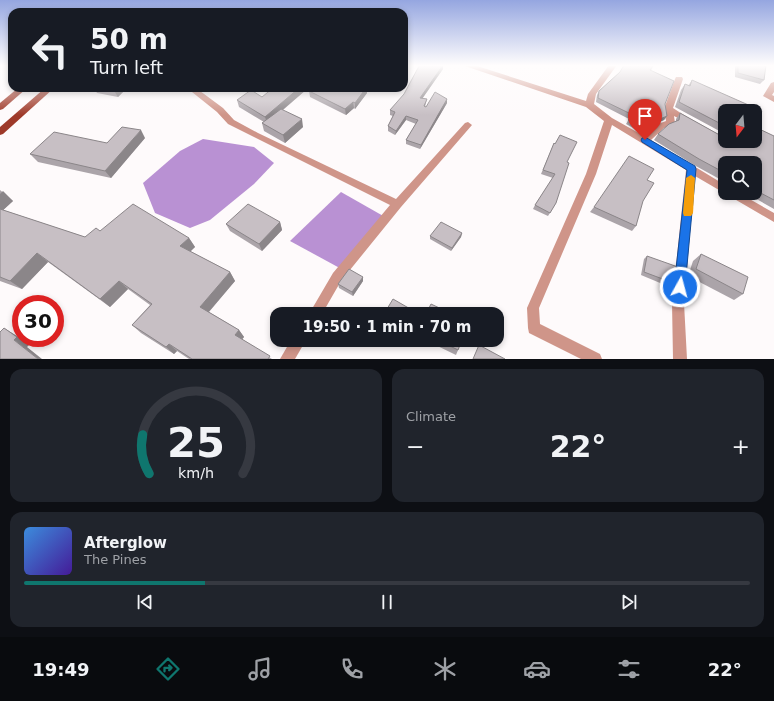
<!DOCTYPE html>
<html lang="en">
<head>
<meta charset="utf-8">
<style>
  :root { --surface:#171b24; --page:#20242c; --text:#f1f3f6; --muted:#9ea1a6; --line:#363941; --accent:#0f766e }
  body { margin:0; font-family:"DejaVu Sans",sans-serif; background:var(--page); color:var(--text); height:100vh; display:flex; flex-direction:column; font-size:15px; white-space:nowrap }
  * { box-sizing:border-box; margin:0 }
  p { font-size:13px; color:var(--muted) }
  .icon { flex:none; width:22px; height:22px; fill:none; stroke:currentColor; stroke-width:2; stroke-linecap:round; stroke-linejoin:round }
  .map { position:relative; height:359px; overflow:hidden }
  .drawer { display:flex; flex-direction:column; gap:10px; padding:10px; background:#0d0f14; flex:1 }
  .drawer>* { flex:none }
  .banner { position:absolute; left:8px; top:8px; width:400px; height:84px; border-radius:12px; box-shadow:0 2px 6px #0003; background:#171b24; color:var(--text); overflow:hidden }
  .needle { width:26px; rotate:196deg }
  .fabs { position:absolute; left:718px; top:104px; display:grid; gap:8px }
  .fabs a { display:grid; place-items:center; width:44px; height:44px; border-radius:8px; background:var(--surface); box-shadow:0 2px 6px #0003; font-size:20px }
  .speed { position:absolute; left:12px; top:295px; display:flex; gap:8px; font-size:20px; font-weight:700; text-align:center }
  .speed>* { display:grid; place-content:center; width:52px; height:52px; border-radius:50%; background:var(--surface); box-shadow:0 2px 6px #0003; line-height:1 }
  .speed .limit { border:6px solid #d22; background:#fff; color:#111 }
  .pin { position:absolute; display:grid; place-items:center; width:34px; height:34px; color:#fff; margin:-41px -17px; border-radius:50% 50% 50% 0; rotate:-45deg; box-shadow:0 0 4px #0007 }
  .pin .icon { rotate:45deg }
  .me { position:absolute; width:44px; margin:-22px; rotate:7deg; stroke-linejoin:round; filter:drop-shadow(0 0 3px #0008) }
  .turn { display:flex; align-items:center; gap:14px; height:84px; padding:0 16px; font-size:18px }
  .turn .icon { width:52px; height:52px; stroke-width:2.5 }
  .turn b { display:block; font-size:28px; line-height:34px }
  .big { font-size:30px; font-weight:600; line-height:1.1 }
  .drawer .tile { flex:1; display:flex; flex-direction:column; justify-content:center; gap:6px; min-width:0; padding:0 14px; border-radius:12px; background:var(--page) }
  .drawer .dial { align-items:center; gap:0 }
  .dial svg { height:104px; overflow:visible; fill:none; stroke:var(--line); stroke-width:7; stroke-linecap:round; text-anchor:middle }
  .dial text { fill:var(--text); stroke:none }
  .song { display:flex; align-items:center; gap:12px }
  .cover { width:48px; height:48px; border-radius:6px; background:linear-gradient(135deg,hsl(210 70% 55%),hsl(260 70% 35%)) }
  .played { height:4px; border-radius:2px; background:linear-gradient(90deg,var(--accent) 25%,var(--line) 25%) }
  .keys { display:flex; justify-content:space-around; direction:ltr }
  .heat { display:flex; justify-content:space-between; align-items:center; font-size:22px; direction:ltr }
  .drawer .tiles { flex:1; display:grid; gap:10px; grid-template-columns:1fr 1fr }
  .tile:last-child { grid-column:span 2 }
  .trip { position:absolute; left:270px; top:307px; width:234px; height:40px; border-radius:12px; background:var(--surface); box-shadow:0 2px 6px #0003; font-weight:600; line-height:40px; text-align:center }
  .dock { display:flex; height:64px; justify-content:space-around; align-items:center; background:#090b0e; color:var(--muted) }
  .dock .icon { width:28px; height:28px }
  .dock .on { color:var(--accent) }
  .dock b { font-size:18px; color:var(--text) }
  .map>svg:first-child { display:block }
  .water { fill:#b991d3 }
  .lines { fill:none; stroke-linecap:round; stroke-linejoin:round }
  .minor { fill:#cf9589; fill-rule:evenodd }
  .major { fill:#9e3929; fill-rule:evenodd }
  .wall { fill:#aba4a9 }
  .shaded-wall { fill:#8b8689 }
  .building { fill:#c7bfc4; stroke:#8b8689 }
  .route { fill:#1a73e8; stroke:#114b97 }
  .slow { fill:#f59e0b }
</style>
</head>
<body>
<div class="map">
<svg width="774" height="359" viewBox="0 0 774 359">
  <rect width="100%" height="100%" fill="#fefafb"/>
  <g class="water">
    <polygon points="203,139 254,147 274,163 254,184 210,220 190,228 155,213 143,183 180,151"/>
    <polygon points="341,192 385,217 347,272 290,241"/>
  </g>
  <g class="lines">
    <g class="minor">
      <polygon points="462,65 474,65 586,101 588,94 609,65 617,65 596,94 594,104 612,118 644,136 658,124 666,121 664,109 675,79 676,77 682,77 683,79 673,108 693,121 689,124 674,116 675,123 674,125 664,128 651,140 725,185 725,193 739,193 774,213 774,222 695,176 684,303 687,359 673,359 672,303 686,170 612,125 596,174 539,308 540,324 600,354 602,359 581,359 529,333 528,328 527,308 586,174 604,121 586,107"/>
      <polygon points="774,82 774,92 772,95 774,96 774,102 763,96 771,83"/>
      <polygon points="187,88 196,88 223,108 234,120 258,133 396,199 465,123 468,122 472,125 401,207 341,281 322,314 309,314 333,273 390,205 228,124 217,112"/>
      <polygon points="291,340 306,340 295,359 280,359"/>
    </g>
    <g class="major">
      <polygon points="18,88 27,88 3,109 0,110 0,103"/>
      <polygon points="45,88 54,88 3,134 0,135 0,127"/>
    </g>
  </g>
  <g class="wall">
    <polygon points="735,65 766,65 764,80 760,84 735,77"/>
    <polygon points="443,69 422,98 427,99 425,107 426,107 447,103 420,149 406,144 406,140 416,124 406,120 395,135 388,131 388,126 393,116 390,115 390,110"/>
    <polygon points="652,69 651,71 665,104 667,116 664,120 657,123 644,134 626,124 629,119 596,102 597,95 599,91"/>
    <polygon points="692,80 725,111 725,134 675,107 681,90 685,84 688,86"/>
    <polygon points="94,88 127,88 118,97 97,93"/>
    <polygon points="367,88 367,93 355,109 354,108 346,115 310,97 309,91"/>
    <polygon points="307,89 283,110 303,127 285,143 264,131 262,123 264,122 239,107 237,100 262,97"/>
    <polygon points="680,113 738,145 741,145 739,142 734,141 755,141 774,136 774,209 746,193 755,193 755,163 725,163 725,182 694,165 654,140 658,134 676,121 676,119"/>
    <polygon points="145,138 111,178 38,162 30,154 107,143"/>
    <polygon points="554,143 567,162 556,203 548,216 533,209 535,205 553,178 541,174"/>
    <polygon points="647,180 636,226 632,231 590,212 594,207"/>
    <polygon points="0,190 13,201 3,210 85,237 100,231 189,238 195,247 190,251 230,272 235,281 209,312 239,330 244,337 242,339 272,359 189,359 177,351 174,354 141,333 132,325 150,305 128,289 110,307 48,262 22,289 0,281"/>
    <polygon points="280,222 282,230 262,251 230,231 226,224"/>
    <polygon points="462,233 461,237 451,251 430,239 430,236"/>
    <polygon points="701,254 743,294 734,300 688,276 693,261"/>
    <polygon points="647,256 676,284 672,288 641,275 644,259"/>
    <polygon points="363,277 363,281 353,296 339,288 338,284"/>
    <polygon points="387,340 401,340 397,346"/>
    <polygon points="425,340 462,340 456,355"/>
  </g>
  <g class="shaded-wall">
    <polygon points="443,65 443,69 420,102 420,98"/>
    <polygon points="114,88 127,88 118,97 113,89"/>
    <polygon points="299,88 306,88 307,89 267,123 265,117"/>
    <polygon points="364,88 367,88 367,93 355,109 355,103"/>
    <polygon points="447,99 447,103 420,149 421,145"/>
    <polygon points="353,102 354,108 346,115 345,109"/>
    <polygon points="406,116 406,120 395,135 396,131"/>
    <polygon points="667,116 664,120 657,123 644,134 646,130 660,119"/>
    <polygon points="302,119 303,127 285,143 283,135"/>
    <polygon points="141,130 145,138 111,178 105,171"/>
    <polygon points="3,191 13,201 0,213 0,194"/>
    <polygon points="280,222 282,230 262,251 259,244"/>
    <polygon points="462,233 461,237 451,251 452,248"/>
    <polygon points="189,238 195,247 187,255 180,246"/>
    <polygon points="37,253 48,262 22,289 10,281"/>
    <polygon points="230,272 235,281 206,315 200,307"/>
    <polygon points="363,277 363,281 353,296 352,292"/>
    <polygon points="119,281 128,289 110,307 100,299"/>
    <polygon points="4,328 30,344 27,347 42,359 38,359 14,340"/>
    <polygon points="239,330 244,337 240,342 235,335"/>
    <polygon points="398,340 401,340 397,346 397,341"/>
    <polygon points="169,344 177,351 174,354 166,347"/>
  </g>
  <g class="building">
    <polygon points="420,65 443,65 420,98 427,99 424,106 426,107 435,92 447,99 421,145 406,140 418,120 406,116 396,131 388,126 395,112 390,110 404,94 418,68"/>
    <polygon points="624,65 654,65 650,70 674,81 665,104 667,116 660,119 646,130 628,120 633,115 598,98 599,91 620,72"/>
    <polygon points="738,65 766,65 764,80 738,73"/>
    <polygon points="692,80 762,111 755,120 755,111 725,111 725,126 679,102 685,84 690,86"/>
    <polygon points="273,88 299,88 265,117 237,100 251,90 262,97"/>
    <polygon points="313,88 366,88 355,103 353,102 345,109 309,91"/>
    <polygon points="281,109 302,119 283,135 262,123"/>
    <polygon points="680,113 725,138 725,141 731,141 738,145 745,145 748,142 747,141 755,141 755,127 774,136 774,200 755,190 755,163 725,163 725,173 699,159 658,134 669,124 679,120"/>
    <polygon points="122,127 141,130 105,171 30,154 54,132 107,143"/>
    <polygon points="560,135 577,142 567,162 569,163 556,203 550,213 535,205 555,174 543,170 554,143 555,144"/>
    <polygon points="629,156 654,169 647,180 654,183 643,201 636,226 594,207"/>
    <polygon points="133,204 189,238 180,246 230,272 200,307 239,330 235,335 270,356 268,359 192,359 169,344 166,347 132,325 152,304 119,281 100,299 37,253 10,281 0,277 0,209 85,237 96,228 100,231"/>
    <polygon points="248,204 280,222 259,244 226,224"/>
    <polygon points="441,222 462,233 452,248 430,236"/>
    <polygon points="701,254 748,277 743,294 696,269"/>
    <polygon points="647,256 678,267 676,284 644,272"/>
    <polygon points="349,269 363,277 352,292 338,284"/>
    <polygon points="393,299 419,314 384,314"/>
    <polygon points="431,304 452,314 426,314"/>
    <polygon points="4,328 17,337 14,340 38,359 0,359 0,332"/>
    <polygon points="438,340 462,340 458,350"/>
    <polygon points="479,345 505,359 473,359"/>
  </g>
  <linearGradient id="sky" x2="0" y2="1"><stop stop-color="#95a6e0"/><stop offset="0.57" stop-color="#fffdfd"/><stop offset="1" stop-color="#fffdfd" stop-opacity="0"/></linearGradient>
  <rect width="774" height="115" fill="url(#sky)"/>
  <polygon class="route" points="645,137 695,166 696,169 685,287 683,291 680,292 676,291 674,287 687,170 642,142 641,140 642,138"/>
  <polygon class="slow" points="691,175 695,178 693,213 691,216 684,216 683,213 686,178"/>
</svg>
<div class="fabs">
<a><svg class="needle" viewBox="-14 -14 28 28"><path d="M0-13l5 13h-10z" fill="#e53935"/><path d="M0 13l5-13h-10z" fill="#9ea1a6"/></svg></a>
<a><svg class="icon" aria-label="search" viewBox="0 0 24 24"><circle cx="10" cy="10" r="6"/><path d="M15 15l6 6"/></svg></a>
</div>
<div class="speed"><div class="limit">30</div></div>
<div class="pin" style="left:645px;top:140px;background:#d93025"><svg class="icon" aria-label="arrive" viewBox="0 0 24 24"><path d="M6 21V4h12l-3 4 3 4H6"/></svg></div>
<svg class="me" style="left:680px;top:287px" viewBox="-20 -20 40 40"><circle r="17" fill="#1a73e8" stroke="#fff" stroke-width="3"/><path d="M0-11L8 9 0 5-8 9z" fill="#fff"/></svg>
<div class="trip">19:50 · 1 min · 70 m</div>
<div class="banner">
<div class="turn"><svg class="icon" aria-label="left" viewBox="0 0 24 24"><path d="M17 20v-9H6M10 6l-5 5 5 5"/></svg><div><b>50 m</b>Turn left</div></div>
</div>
</div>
<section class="drawer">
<div class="tiles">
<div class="tile dial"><svg viewBox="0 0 100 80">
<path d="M14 69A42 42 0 1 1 86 69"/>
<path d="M14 69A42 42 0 0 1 9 39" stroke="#0f766e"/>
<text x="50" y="56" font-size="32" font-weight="700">25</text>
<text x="50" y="72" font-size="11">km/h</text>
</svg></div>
<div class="tile"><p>Climate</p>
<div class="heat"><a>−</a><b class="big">22°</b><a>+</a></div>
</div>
<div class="tile">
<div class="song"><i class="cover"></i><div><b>Afterglow</b><p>The Pines</p></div></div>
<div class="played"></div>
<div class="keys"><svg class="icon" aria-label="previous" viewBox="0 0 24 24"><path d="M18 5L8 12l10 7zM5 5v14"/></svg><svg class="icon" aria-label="pause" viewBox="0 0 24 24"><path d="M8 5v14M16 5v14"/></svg><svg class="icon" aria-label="next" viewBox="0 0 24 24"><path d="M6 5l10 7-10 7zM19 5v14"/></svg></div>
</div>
</div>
</section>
<nav class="dock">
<b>19:49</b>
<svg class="icon on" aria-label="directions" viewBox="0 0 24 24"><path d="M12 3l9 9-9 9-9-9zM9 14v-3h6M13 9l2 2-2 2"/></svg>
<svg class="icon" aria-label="music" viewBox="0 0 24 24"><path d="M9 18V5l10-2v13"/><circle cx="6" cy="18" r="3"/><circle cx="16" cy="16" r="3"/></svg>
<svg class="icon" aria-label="phone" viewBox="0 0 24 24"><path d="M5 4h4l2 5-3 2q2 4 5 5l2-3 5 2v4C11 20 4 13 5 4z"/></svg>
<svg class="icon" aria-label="climate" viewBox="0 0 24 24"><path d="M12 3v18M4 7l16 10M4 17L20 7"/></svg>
<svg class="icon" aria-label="car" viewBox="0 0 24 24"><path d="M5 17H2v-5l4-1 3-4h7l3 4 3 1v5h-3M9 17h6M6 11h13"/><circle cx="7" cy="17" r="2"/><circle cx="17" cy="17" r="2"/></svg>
<svg class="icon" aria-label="filters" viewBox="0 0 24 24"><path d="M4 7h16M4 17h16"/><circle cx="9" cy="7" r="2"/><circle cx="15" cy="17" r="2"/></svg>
<b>22°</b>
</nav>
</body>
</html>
